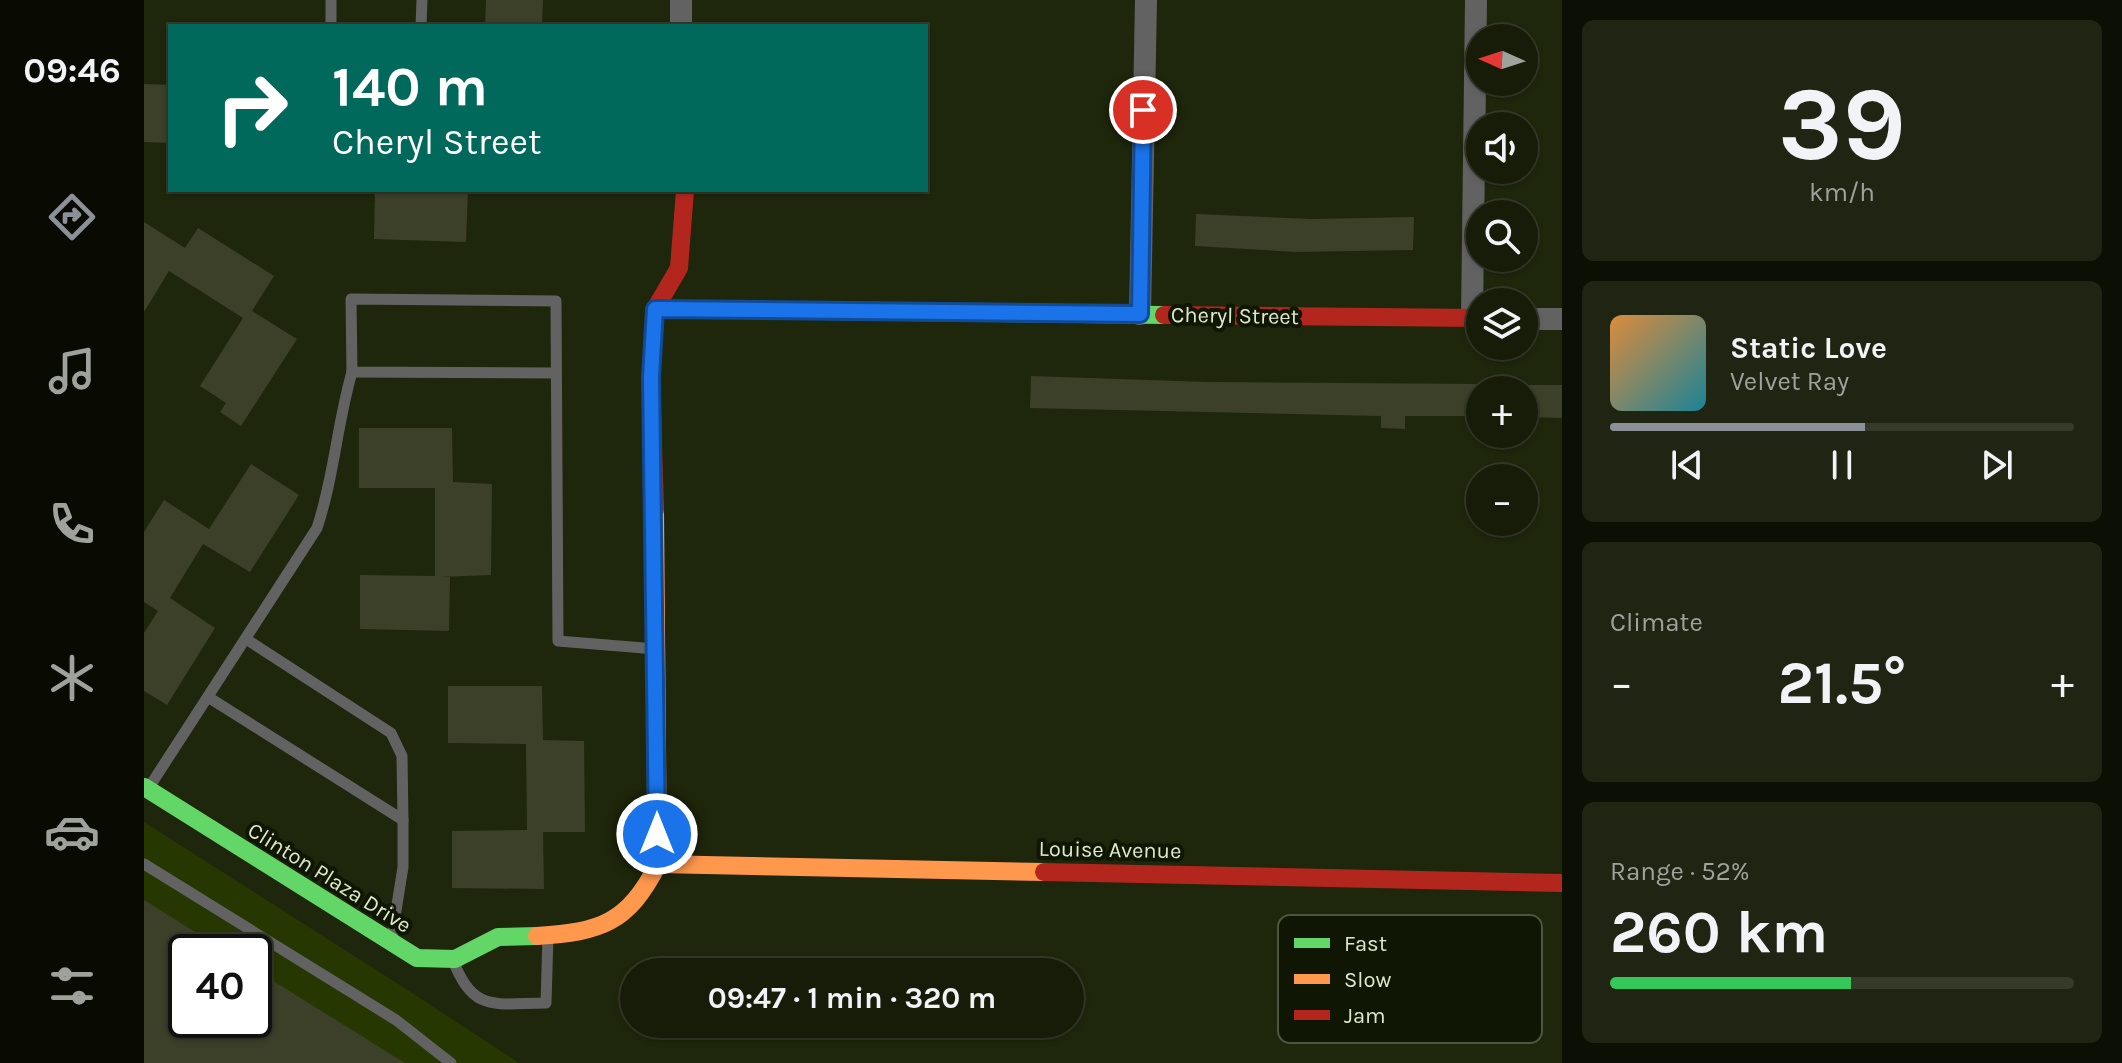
<!DOCTYPE html>
<html lang="en">
<head>
<meta charset="utf-8">
<style>
  :root { --surface:#161c08; --page:#1f2512; --text:#f1f3f6; --muted:#9ea19c; --line:#353a29; --accent:#8c9099 }
  body { margin:0; font-family:Karla,sans-serif; background:var(--page); color:var(--text); height:100vh; display:flex; flex-direction:column; font-size:30px; white-space:nowrap }
  * { box-sizing:border-box; margin:0 }
  p { font-size:26px; color:var(--muted) }
  .icon { flex:none; width:44px; height:44px; fill:none; stroke:currentColor; stroke-width:2; stroke-linecap:round; stroke-linejoin:round }
  .map { position:relative; flex:1; overflow:hidden }
  .details { display:flex; flex-direction:column; gap:20px; padding:20px; background:#0c0f04; width:560px }
  .details>* { flex:none }
  .banner { position:absolute; left:24px; top:24px; width:760px; height:168px; border-radius:0px; box-shadow:0 2px 6px #0004,0 0 0 2px var(--line); background:#00695c; color:#fff; overflow:hidden }
  .needle { width:52px; rotate:273deg }
  .fabs { position:absolute; left:1322px; top:24px; display:grid; gap:16px }
  .fabs a { display:grid; place-items:center; width:72px; height:72px; border-radius:50%; background:var(--surface); box-shadow:0 2px 6px #0004,0 0 0 2px var(--line); font-size:40px }
  .speed { position:absolute; left:24px; top:934px; display:flex; gap:16px; font-size:40px; font-weight:700; text-align:center }
  .speed>* { display:grid; place-content:center; width:104px; height:104px; border-radius:50%; background:var(--surface); box-shadow:0 2px 6px #0004,0 0 0 2px var(--line); line-height:1 }
  .speed .limit { border:4px solid #111; border-radius:12px; background:#fff; color:#111 }
  .pin { position:absolute; display:grid; place-items:center; width:68px; height:68px; color:#fff; margin:-34px; border:4px solid #fff; border-radius:50%; box-shadow:0 2px 8px #0007 }
  .me { position:absolute; width:88px; margin:-44px; rotate:0deg; stroke-linejoin:round; filter:drop-shadow(0 0 6px #0008) }
  .turn { display:flex; align-items:center; gap:28px; height:168px; padding:0 32px; font-size:36px }
  .turn .icon { width:104px; height:104px; stroke-width:2.5 }
  .turn b { display:block; font-size:56px; line-height:68px }
  .big { font-size:60px; font-weight:700; line-height:1.1 }
  .details .card { flex:1; display:flex; flex-direction:column; justify-content:center; gap:12px; min-width:0; padding:0 28px; border-radius:12px; background:var(--page) }
  .details .dial { align-items:center; gap:0 }
  .dial b { font-size:104px; line-height:1 }
  .song { display:flex; align-items:center; gap:24px }
  .cover { width:96px; height:96px; border-radius:12px; background:linear-gradient(135deg,hsl(30 70% 55%),hsl(190 70% 35%)) }
  .played { height:8px; border-radius:4px; background:linear-gradient(90deg,var(--accent) 55%,var(--line) 55%) }
  .keys { display:flex; justify-content:space-around; direction:ltr }
  .heat { display:flex; justify-content:space-between; align-items:center; font-size:44px; direction:ltr }
  .charge { height:12px; border-radius:6px; background:linear-gradient(90deg,#34c759 52%,var(--line) 0) }
  .trip { position:absolute; left:476px; top:958px; width:464px; height:80px; border-radius:40px; background:var(--surface); box-shadow:0 2px 6px #0004,0 0 0 2px var(--line); font-weight:700; line-height:80px; text-align:center }
  main { display:flex; flex:1; min-height:0 }
  .menu { display:flex; flex-direction:column; width:144px; justify-content:space-around; align-items:center; background:#090b03; color:var(--muted) }
  .menu .icon { width:56px; height:56px }
  .menu .selected { color:var(--accent) }
  .menu b { font-size:36px; color:var(--text) }
  .map>svg:first-child { display:block }
  .built { fill:#273701; fill-rule:evenodd }
  .building { fill:#3c4029 }
  .lines { fill:none; stroke-linecap:round; stroke-linejoin:round }
  .lane { stroke:#636263; stroke-width:11 }
  .street { stroke:#636263; stroke-width:22 }
  .fast { stroke:#63d668; stroke-width:18 }
  .slow { stroke:#ff974d; stroke-width:18 }
  .jam { stroke:#b3261e; stroke-width:18 }
  .route-casing { stroke:#114b97; stroke-width:20 }
  .route { stroke:#1a73e8; stroke-width:14 }
  .labels { text-anchor:middle; stroke-width:8; stroke-linejoin:round; paint-order:stroke }
  .street-label { font-size:22px; fill:#dde8cd; stroke:#101604 }
  .key { fill:#101604; stroke:#4e5540; stroke-width:2 }
  .key-label { font-size:22px; fill:#dde8cd }
</style>
</head>
<body>
<main>
<nav class="menu">
<b>09:46</b>
<svg class="icon selected" aria-label="directions" viewBox="0 0 24 24"><path d="M12 3l9 9-9 9-9-9zM9 14v-3h6M13 9l2 2-2 2"/></svg>
<svg class="icon" aria-label="music" viewBox="0 0 24 24"><path d="M9 18V5l10-2v13"/><circle cx="6" cy="18" r="3"/><circle cx="16" cy="16" r="3"/></svg>
<svg class="icon" aria-label="phone" viewBox="0 0 24 24"><path d="M5 4h4l2 5-3 2q2 4 5 5l2-3 5 2v4C11 20 4 13 5 4z"/></svg>
<svg class="icon" aria-label="climate" viewBox="0 0 24 24"><path d="M12 3v18M4 7l16 10M4 17L20 7"/></svg>
<svg class="icon" aria-label="car" viewBox="0 0 24 24"><path d="M5 17H2v-5l4-1 3-4h7l3 4 3 1v5h-3M9 17h6M6 11h13"/><circle cx="7" cy="17" r="2"/><circle cx="17" cy="17" r="2"/></svg>
<svg class="icon" aria-label="filters" viewBox="0 0 24 24"><path d="M4 7h16M4 17h16"/><circle cx="9" cy="7" r="2"/><circle cx="15" cy="17" r="2"/></svg>
</nav>
<div class="map">
<svg width="1418" height="1063" viewBox="0 0 1418 1063">
  <rect width="100%" height="100%" fill="#1e260b"/>
  <path class="built" d="M0 822 259 987 375 1063H0ZM42 952H110V1020H42Z"/>
  <g class="building">
    <polygon points="342,0 399,0 398,26 341,26"/>
    <polygon points="0,84 26,85 26,143 0,142"/>
    <polygon points="231,190 324,190 322,242 230,239"/>
    <polygon points="1052,214 1167,219 1270,217 1269,250 1152,252 1051,246"/>
    <polygon points="0,222 41,248 54,228 130,276 108,311 153,339 97,426 76,412 82,403 56,386 99,318 25,271 0,312"/>
    <polygon points="887,376 1063,382 1336,384 1336,416 1261,416 1261,429 1237,428 1237,416 886,408"/>
    <polygon points="1380,385 1418,385 1418,418 1380,417"/>
    <polygon points="215,428 308,428 309,482 348,484 347,575 295,577 306,577 305,631 216,629 216,575 291,576 291,488 215,488"/>
    <polygon points="107,464 155,495 106,572 59,544 26,598 71,628 23,705 0,691 0,633 14,611 0,602 0,532 20,500 65,529"/>
    <polygon points="304,686 398,686 399,740 440,741 441,832 399,832 400,889 308,888 308,831 383,830 382,744 304,743"/>
    <polygon points="0,900 83,952 42,952 42,1020 110,1020 110,969 261,1063 0,1063"/>
  </g>
  <g class="lines">
    <g class="lane">
      <polyline points="187,26 187,0"/>
      <polyline points="277,26 278,0"/>
      <polyline points="411,373 208,372 207,299 412,301 414,641 512,649"/>
      <polyline points="102,639 247,733 258,756 259,820 259,867 248,936"/>
      <polyline points="64,697 259,820"/>
      <path d="M4 789 173 528C190 477 193 424 208 372"/>
      <polyline points="0,864 252,1020 307,1063"/>
      <path d="M309 960C329 1014 352 1003 402 1003L404 936"/>
    </g>
    <g class="street">
      <polyline points="537,0 537,26"/>
      <polyline points="996,314 1002,0"/>
      <polyline points="1328,317 1332,0"/>
      <polyline points="1380,319 1418,319"/>
    </g>
    <g class="fast">
      <polyline points="511,309 1020,315"/>
      <polyline points="0,787 273,958 311,959 354,937 393,936"/>
    </g>
    <g class="slow">
      <polyline points="514,864 900,872"/>
      <path d="M393 936C457 932 484 923 514 864L511 510"/>
    </g>
    <g class="jam">
      <polyline points="1020,315 1336,318"/>
      <polyline points="511,510 507,377 511,309 535,268 541,190"/>
      <polyline points="900,872 1418,883"/>
    </g>
  </g>
  <g class="lines">
    <defs>
      <polyline id="route" points="513,834 507,377 511,309 996,314 999,110"/>
    </defs>
    <use href="#route" class="route-casing"/>
    <use href="#route" class="route"/>
  </g>
  <g class="labels">
    <g class="street-label">
      <text transform="translate(1091 315) rotate(1)" y="8">Cheryl Street</text>
      <text transform="translate(966 849) rotate(1)" y="8">Louise Avenue</text>
      <text transform="translate(186 877) rotate(32)" y="8">Clinton Plaza Drive</text>
    </g>
  </g>
  <rect x="1134" y="915" width="264" height="128" rx="12" class="key"/>
  <rect x="1150" y="938" width="36" height="10" fill="#63d668"/>
  <rect x="1150" y="974" width="36" height="10" fill="#ff974d"/>
  <rect x="1150" y="1010" width="36" height="10" fill="#b3261e"/>
  <g class="key-label">
    <text x="1200" y="951">Fast</text>
    <text x="1200" y="987">Slow</text>
    <text x="1200" y="1023">Jam</text>
  </g>
</svg>
<div class="fabs">
<a><svg class="needle" viewBox="-14 -14 28 28"><path d="M0-13l5 13h-10z" fill="#e53935"/><path d="M0 13l5-13h-10z" fill="#9ea19c"/></svg></a>
<a><svg class="icon" aria-label="sound" viewBox="0 0 24 24"><path d="M4 9h4l5-4v14l-5-4H4zM17 9q2 3 0 6"/></svg></a>
<a><svg class="icon" aria-label="search" viewBox="0 0 24 24"><circle cx="10" cy="10" r="6"/><path d="M15 15l6 6"/></svg></a>
<a><svg class="icon" aria-label="layers" viewBox="0 0 24 24"><path d="M12 4l9 5-9 5-9-5zM3 14l9 5 9-5"/></svg></a>
<a>+</a>
<a>−</a>
</div>
<div class="speed"><div class="limit">40</div></div>
<div class="pin" style="left:999px;top:110px;background:#d93025"><svg class="icon" aria-label="arrive" viewBox="0 0 24 24"><path d="M6 21V4h12l-3 4 3 4H6"/></svg></div>
<svg class="me" style="left:513px;top:834px" viewBox="-20 -20 40 40"><circle r="17" fill="#1a73e8" stroke="#fff" stroke-width="3"/><path d="M0-11L8 9 0 5-8 9z" fill="#fff"/></svg>
<div class="trip">09:47 · 1 min · 320 m</div>
<div class="banner">
<div class="turn"><svg class="icon" aria-label="right" viewBox="0 0 24 24"><path d="M7 20v-9h11M14 6l5 5-5 5"/></svg><div><b>140 m</b>Cheryl Street</div></div>
</div>
</div>
<section class="details">
<div class="card dial"><b>39</b><p>km/h</p></div>
<div class="card">
<div class="song"><i class="cover"></i><div><b>Static Love</b><p>Velvet Ray</p></div></div>
<div class="played"></div>
<div class="keys"><svg class="icon" aria-label="previous" viewBox="0 0 24 24"><path d="M18 5L8 12l10 7zM5 5v14"/></svg><svg class="icon" aria-label="pause" viewBox="0 0 24 24"><path d="M8 5v14M16 5v14"/></svg><svg class="icon" aria-label="next" viewBox="0 0 24 24"><path d="M6 5l10 7-10 7zM19 5v14"/></svg></div>
</div>
<div class="card"><p>Climate</p>
<div class="heat"><a>−</a><b class="big">21.5°</b><a>+</a></div>
</div>
<div class="card"><p>Range · 52%</p><b class="big">260 km</b><div class="charge"></div></div>
</section>
</main>
</body>
</html>
